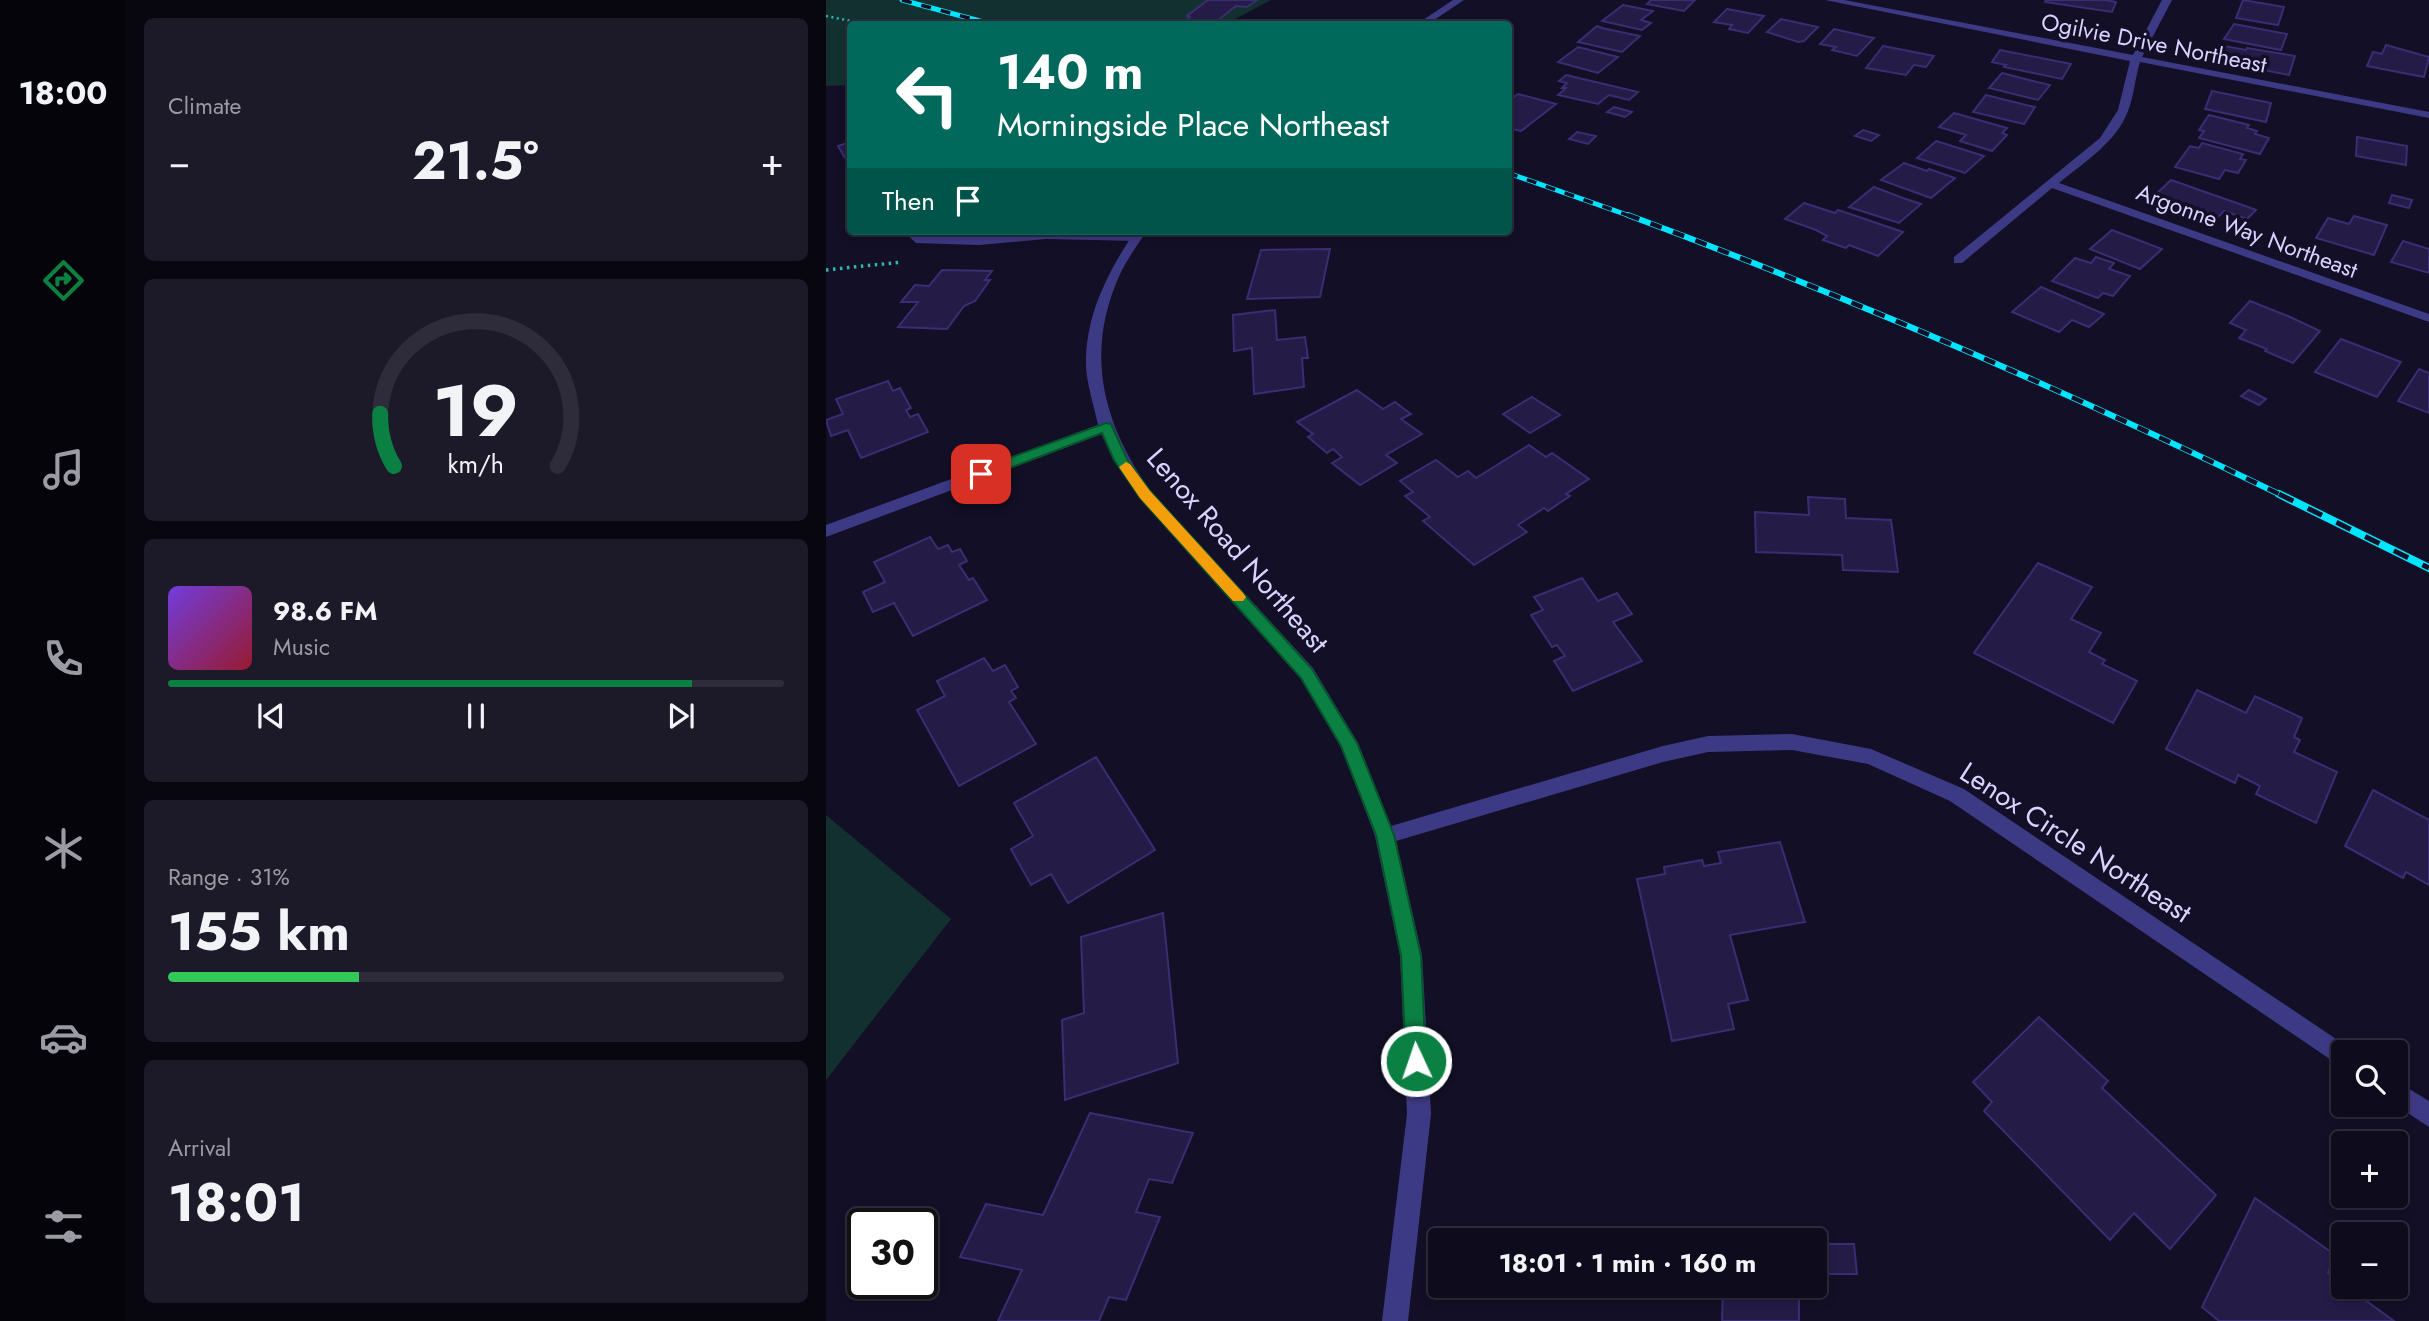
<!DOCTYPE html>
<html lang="en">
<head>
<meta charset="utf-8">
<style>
  :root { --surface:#0e0b1c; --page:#1c1929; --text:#f1f3f6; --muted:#9b9ba3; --line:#2e2b3b; --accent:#0b8043 }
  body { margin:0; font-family:Jost,sans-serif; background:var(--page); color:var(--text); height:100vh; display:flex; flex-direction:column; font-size:26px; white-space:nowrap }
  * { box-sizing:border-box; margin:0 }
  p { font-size:23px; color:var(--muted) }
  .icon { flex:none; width:38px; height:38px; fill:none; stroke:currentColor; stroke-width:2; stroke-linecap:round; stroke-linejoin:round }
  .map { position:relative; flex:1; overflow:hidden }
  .panel { display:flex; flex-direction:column; gap:18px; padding:18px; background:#08060f; width:700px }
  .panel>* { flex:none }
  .banner { position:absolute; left:21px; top:21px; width:665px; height:214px; border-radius:7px; box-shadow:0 4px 10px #0003,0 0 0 2px var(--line); background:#00695c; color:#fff; overflow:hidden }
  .tools { position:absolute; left:1505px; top:1040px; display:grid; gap:14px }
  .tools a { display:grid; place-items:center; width:77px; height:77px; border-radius:7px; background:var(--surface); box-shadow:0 4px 10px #0003,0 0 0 2px var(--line); font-size:35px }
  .speed { position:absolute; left:21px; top:1208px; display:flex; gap:14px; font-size:35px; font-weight:700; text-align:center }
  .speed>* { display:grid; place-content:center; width:91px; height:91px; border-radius:50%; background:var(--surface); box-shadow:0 4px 10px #0003,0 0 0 2px var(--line); line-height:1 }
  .speed .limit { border:4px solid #111; border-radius:10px; background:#fff; color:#111 }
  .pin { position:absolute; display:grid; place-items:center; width:60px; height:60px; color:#fff; margin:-30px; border-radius:14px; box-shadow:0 4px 10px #0006 }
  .me { position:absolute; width:77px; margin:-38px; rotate:357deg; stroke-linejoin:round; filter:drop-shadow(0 0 5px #0008) }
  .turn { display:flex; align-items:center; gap:24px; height:147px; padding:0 35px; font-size:32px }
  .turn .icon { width:91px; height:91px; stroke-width:2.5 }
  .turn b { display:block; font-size:49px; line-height:60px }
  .then { display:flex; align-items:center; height:66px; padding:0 35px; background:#0003; gap:14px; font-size:26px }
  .big { font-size:52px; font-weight:700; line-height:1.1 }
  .panel .card { flex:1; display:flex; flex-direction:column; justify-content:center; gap:10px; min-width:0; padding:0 24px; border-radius:10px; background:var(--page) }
  .panel .dial { align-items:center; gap:0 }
  .dial svg { height:182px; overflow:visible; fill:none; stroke:var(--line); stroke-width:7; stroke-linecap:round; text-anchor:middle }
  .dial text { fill:var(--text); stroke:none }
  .song { display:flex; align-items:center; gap:21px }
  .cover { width:84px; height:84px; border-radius:10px; background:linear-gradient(135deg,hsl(260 70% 55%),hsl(350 70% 35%)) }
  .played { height:7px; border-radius:4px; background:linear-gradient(90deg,var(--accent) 85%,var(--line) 85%) }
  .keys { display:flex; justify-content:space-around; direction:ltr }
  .heat { display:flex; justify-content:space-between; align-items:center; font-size:38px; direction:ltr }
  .charge { height:10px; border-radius:5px; background:linear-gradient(90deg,#34c759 31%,var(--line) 0) }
  .trip { position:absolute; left:602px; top:1228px; width:399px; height:70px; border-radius:7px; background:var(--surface); box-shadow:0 4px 10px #0003,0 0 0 2px var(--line); font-weight:700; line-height:70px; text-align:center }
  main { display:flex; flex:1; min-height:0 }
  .dock { display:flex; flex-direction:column; width:126px; justify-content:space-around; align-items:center; background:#06040b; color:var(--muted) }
  .dock .icon { width:49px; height:49px }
  .dock .selected { color:var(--accent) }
  .dock b { font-size:32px; color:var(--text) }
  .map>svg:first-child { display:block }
  .green { fill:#12302f }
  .building { fill:#241b47; stroke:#3b2d73; stroke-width:2 }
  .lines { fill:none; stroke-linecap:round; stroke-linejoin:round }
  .path-far1 { stroke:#2fb8b0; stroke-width:2.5; stroke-dasharray:2 3.5; stroke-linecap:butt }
  .path { stroke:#2fb8b0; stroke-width:3.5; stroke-dasharray:2.5 4.5; stroke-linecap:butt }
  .lane { fill:#3d3a85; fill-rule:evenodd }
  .street { fill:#3d3a85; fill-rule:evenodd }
  .rail-far2-casing { stroke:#00e5ff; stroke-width:5 }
  .rail-far1-casing { stroke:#00e5ff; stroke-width:6 }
  .rail-casing { stroke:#00e5ff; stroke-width:8 }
  .rail-far2 { stroke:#130f26; stroke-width:3.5; stroke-dasharray:10; stroke-linecap:butt }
  .rail-far1 { stroke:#130f26; stroke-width:4.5; stroke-dasharray:12; stroke-linecap:butt }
  .rail { stroke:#130f26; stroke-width:5; stroke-dasharray:16; stroke-linecap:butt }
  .route { fill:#0b8043; stroke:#07532c; stroke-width:2 }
  .slow { fill:#f59e0b }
  .labels { text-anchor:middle; stroke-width:7; stroke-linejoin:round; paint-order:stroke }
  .far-street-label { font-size:23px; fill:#d9d4ff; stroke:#130f26 }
  .street-label { font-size:28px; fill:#d9d4ff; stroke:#130f26 }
</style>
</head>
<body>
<main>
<nav class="dock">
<b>18:00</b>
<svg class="icon selected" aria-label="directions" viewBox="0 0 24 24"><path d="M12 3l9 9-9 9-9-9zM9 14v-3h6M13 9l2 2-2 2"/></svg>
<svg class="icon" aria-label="music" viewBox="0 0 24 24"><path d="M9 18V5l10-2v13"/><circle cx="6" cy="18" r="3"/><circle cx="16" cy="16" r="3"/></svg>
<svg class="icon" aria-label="phone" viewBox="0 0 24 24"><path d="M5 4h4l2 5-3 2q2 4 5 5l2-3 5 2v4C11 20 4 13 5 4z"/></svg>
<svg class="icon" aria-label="climate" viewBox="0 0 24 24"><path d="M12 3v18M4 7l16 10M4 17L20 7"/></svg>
<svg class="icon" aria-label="car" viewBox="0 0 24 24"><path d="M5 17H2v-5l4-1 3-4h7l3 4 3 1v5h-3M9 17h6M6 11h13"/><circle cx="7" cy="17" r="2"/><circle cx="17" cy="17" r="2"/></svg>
<svg class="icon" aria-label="filters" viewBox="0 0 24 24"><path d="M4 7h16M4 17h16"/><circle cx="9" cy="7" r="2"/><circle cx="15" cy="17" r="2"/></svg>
</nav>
<section class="panel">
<div class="card"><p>Climate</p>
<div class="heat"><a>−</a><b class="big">21.5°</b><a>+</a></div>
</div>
<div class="card dial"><svg viewBox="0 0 100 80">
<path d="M14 69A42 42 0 1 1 86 69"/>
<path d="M14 69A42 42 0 0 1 8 46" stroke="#0b8043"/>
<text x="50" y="56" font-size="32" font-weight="700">19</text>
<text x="50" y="72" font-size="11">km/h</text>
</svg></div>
<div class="card">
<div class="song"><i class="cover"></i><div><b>98.6 FM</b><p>Music</p></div></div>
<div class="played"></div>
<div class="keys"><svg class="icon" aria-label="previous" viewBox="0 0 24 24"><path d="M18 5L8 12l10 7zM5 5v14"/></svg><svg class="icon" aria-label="pause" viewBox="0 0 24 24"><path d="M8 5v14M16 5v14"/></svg><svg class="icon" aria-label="next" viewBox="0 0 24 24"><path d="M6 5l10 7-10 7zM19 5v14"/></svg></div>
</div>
<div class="card"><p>Range · 31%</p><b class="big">155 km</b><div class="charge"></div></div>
<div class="card"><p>Arrival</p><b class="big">18:01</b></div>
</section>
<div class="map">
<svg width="1603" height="1321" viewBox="0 0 1603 1321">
  <rect width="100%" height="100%" fill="#130f26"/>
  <g class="green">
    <polygon points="0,0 445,0 400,24 24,24 24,85 0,86"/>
    <polygon points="0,815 125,919 0,1080"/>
  </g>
  <g class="building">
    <polygon points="382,0 431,0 421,7 410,6 391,21 384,20 379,24 359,21 364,17 361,16"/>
    <polygon points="825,0 869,0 858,11 821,4"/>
    <polygon points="1220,0 1279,0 1290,2 1286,12 1219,2"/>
    <polygon points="1417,0 1458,7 1452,25 1410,18"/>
    <polygon points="797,5 827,11 815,20 825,23 816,30 776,21"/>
    <polygon points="901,9 938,16 922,33 903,29 906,25 888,22"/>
    <polygon points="955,19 992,27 978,41 972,42 941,32"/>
    <polygon points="1408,24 1461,34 1455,50 1398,39"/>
    <polygon points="771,26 776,28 814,36 796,52 752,42"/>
    <polygon points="1008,29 1043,37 1048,38 1031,56 1006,50 1010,47 994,44"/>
    <polygon points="1393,45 1420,50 1421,48 1469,56 1463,75 1401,63 1402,60 1389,58"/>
    <polygon points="1560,45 1603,57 1598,77 1541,66 1547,52 1556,54"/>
    <polygon points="1057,46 1088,52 1108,56 1100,67 1088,65 1080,75 1040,68"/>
    <polygon points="752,47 792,57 772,73 732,62"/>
    <polygon points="1174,50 1245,64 1236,79 1178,67 1180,65 1166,62"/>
    <polygon points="1176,73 1207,81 1224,85 1212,100 1163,88"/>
    <polygon points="740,75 812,92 803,100 783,95 772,104 732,95 740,88 736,88 741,83 733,81"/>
    <polygon points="1386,91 1445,103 1440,122 1379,109"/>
    <polygon points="692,94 730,104 695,131 682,128 682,101"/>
    <polygon points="1160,95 1200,105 1209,107 1198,124 1147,112"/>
    <polygon points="788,107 806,112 799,117 781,112"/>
    <polygon points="1128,113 1181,128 1176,133 1181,135 1166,151 1134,141 1140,135 1113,127"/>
    <polygon points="1383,115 1423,125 1421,128 1431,131 1429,134 1443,138 1434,154 1373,138 1378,131 1373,130"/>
    <polygon points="1037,130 1053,135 1045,141 1029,136"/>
    <polygon points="751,132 770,136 762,144 743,139"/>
    <polygon points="1531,137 1581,146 1580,165 1530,156"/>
    <polygon points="1110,141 1158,156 1139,173 1091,158"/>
    <polygon points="24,142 24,166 12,146"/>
    <polygon points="1376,143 1417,154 1414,159 1420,160 1412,173 1399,170 1393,179 1349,167 1364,146 1373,148"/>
    <polygon points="1078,163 1101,171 1103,169 1129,178 1105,198 1055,180"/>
    <polygon points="1345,180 1422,207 1430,210 1421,219 1398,211 1390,219 1327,197"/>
    <polygon points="1048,187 1077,198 1095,204 1073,223 1023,207"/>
    <polygon points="1566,195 1586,200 1583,208 1563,203"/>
    <polygon points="978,203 1009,213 1012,210 1077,232 1052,256 1023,245 1020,248 997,240 1001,236 990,230 959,219"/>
    <polygon points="1528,216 1561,225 1548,255 1490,238 1502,218 1523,224"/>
    <polygon points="1286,230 1336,249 1314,269 1264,249"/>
    <polygon points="1577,241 1603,249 1603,273 1565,262"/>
    <polygon points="504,249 494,297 421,299 435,250"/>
    <polygon points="1270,257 1288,263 1283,269 1304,276 1287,296 1277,293 1272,298 1226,281 1249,258 1265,263"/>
    <polygon points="116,270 166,271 159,280 164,280 149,301 138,306 121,329 72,327 92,302 75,302 89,285 103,286"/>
    <polygon points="1215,287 1278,314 1263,327 1246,320 1233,332 1186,312"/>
    <polygon points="1424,301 1462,316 1494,331 1467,363 1439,351 1441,349 1413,338 1420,330 1404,323"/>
    <polygon points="449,310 451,340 479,337 482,358 476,358 478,387 428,394 426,348 408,351 407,315"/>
    <polygon points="1515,339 1575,362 1551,397 1489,372"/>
    <polygon points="1593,369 1603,373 1603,413 1572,401"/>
    <polygon points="62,381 67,391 74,388 85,408 80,410 84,417 92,414 102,432 35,458 22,430 5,436 0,420 17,414 10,399"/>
    <polygon points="531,390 557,409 569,402 585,414 575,419 596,434 560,455 571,463 534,485 506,463 516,457 507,449 501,453 482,437 487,434 471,422"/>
    <polygon points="1423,390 1440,399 1433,405 1415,396"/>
    <polygon points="706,397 734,415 704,433 677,414"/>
    <polygon points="703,445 720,457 726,453 763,479 740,494 744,496 722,511 718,508 692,525 701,532 648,565 597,521 604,517 579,496 587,492 574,481 610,460 632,477 642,471 650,478"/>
    <polygon points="982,497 1019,499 1020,518 1065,520 1072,572 1017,570 1016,555 930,552 929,512 983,515"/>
    <polygon points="104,537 112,549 122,545 126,552 134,549 141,561 133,565 143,580 147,578 161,600 87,636 68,603 47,612 37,592 59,582 48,562"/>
    <polygon points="1212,563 1266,587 1245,619 1275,633 1263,652 1279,660 1276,664 1311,681 1287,723 1148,653"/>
    <polygon points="756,578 772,601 791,593 806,614 787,622 816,661 747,691 728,661 739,656 731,645 726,647 705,615 717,610 708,597"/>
    <polygon points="158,658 167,671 179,665 192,687 185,691 190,698 183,702 210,744 133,786 91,710 119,696 111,681"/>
    <polygon points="1371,690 1420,713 1429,696 1476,718 1468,737 1474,740 1468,752 1511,772 1490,823 1430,794 1434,786 1412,775 1409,783 1340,749"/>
    <polygon points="270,757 329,850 242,903 225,874 205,885 185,849 207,836 188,803"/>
    <polygon points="1547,790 1603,820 1603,885 1580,872 1577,878 1519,846"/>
    <polygon points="954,842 979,922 904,935 922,1000 902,1004 908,1029 846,1041 811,879 839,874 838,867 876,860 878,866 895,863 892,852"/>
    <polygon points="337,913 352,1063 239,1100 236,1020 258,1013 255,937"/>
    <polygon points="1213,1017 1282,1081 1276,1088 1390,1195 1344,1249 1308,1213 1284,1240 1158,1111 1166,1102 1147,1082"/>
    <polygon points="264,1113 367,1133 346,1183 323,1179 310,1212 334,1217 300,1300 283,1297 273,1321 172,1321 196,1270 134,1257 160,1204 217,1215"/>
    <polygon points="1429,1198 1509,1255 1502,1273 1568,1321 1393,1321 1376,1307"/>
    <polygon points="998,1244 1028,1244 1031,1274 1001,1274"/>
    <polygon points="897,1286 973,1286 973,1321 896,1321"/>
  </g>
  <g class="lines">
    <polyline class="path-far1" points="0,16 40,24"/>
    <polyline class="path" points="0,270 76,262"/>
    <polygon class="lane" points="77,231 90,231 93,235 153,237 220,231 311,233 317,237 311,241 220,239 153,245 90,243"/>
    <g class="street">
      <polygon points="627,0 638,0 602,24 591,24"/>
      <path d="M999 0H1018L1307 55 1336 0H1346L1316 57 1603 112V118L1314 62C1309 78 1308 96 1302 111 1290 143 1258 162 1233 183L1603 314V322L1226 188 1136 263H1128V257L1274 138 1292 110 1304 61Z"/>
      <path d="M309 231H321C312 244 302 258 295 272 258 351 276 422 324 490L487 668 532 743 565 826 837 746 882 736 966 734 1045 749 1138 789 1525 1049 1526 1052H1517V1068L1124 801 1042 764 966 750 882 752 837 762 570 841 596 955 605 1114 582 1321H556L581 1114 574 955 549 836 515 745 475 678 314 498 288 460 276 434 0 537V525L272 425C268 406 261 385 260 366 259 315 282 272 309 231Z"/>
      <polygon points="1570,1081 1603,1101 1603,1127 1568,1104"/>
    </g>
    <defs>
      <g id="rail-far2">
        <polyline points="76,0 165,24"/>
        <polyline points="682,173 807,217"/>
      </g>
      <path id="rail-far1" d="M802 215C1025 298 1243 392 1457 496"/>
      <polyline id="rail" points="1453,494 1603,568"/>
    </defs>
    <use href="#rail-far2" class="rail-far2-casing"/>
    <use href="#rail-far1" class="rail-far1-casing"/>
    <use href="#rail" class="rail-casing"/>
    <use href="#rail-far2" class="rail-far2"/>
    <use href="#rail-far1" class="rail-far1"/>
    <use href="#rail" class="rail"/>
  </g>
  <polygon class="route" points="280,423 285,424 301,459 324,491 486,669 531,743 568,835 595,956 600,1061 597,1068 590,1071 583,1068 580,1061 575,956 550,835 515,746 475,678 314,498 288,460 276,433 160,477 150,477 148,474 150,470"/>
  <polygon class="slow" points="300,462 304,464 324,491 417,593 420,597 417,601 407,601 314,498 293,467"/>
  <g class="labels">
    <g class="far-street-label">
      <text transform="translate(1328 43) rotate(11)" y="8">Ogilvie Drive Northeast</text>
      <text transform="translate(1421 231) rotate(20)" y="8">Argonne Way Northeast</text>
    </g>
    <g class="street-label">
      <text transform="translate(412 550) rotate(49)" y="10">Lenox Road Northeast</text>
      <text transform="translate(1250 842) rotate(33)" y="10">Lenox Circle Northeast</text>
    </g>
  </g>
</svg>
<div class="tools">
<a><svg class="icon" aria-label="search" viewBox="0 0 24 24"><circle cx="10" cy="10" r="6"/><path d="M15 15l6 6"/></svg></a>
<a>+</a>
<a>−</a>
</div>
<div class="speed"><div class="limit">30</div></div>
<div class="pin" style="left:155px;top:474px;background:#d93025"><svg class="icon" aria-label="arrive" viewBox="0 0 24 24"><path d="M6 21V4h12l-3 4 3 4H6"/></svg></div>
<svg class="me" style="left:590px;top:1061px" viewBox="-20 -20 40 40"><circle r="17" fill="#0b8043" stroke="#fff" stroke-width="3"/><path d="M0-11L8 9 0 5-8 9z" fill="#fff"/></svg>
<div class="trip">18:01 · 1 min · 160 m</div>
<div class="banner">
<div class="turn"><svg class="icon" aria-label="left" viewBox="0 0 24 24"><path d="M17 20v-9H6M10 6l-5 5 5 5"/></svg><div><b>140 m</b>Morningside Place Northeast</div></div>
<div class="then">Then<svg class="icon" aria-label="arrive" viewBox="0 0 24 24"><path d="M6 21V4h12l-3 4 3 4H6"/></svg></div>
</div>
</div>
</main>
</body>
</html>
